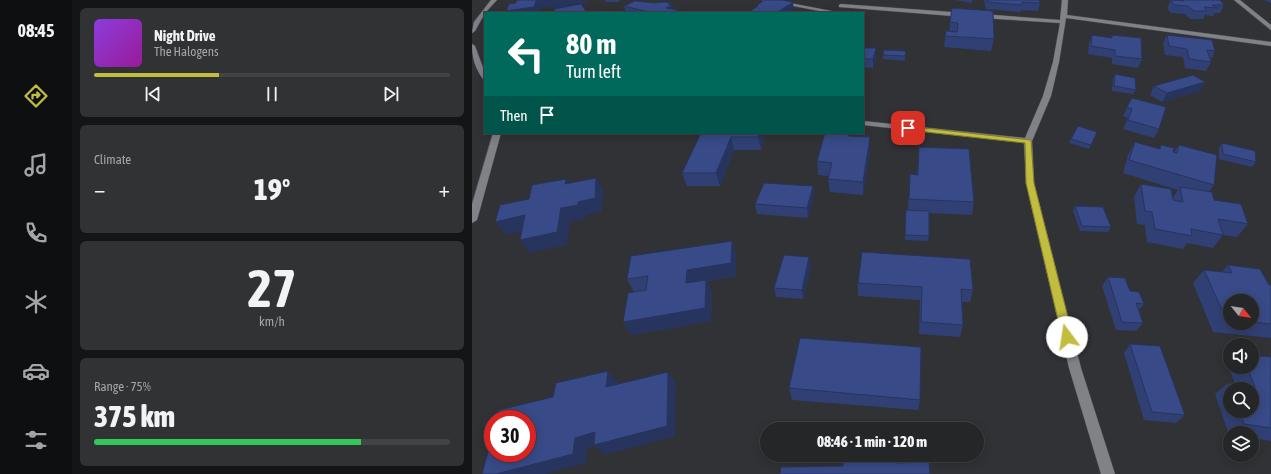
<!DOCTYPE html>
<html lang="en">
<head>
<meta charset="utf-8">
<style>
  :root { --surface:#242628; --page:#303234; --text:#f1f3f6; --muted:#a3a5a8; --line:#414345; --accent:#c2bd3f }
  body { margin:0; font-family:"Asap Condensed",sans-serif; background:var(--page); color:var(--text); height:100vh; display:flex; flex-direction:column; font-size:15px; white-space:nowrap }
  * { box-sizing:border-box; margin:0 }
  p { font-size:13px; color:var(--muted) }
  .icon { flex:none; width:22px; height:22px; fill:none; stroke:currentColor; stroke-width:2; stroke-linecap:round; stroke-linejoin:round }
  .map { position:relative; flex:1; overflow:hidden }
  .side { display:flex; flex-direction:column; gap:8px; padding:8px; background:#141516; width:400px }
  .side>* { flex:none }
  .hud { position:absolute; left:12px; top:12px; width:380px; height:122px; border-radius:0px; box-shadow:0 2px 10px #0003,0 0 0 1px var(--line); background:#00695c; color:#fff; overflow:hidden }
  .needle { width:26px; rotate:120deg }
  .tools { position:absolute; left:751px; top:294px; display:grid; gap:8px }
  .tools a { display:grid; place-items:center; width:36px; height:36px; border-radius:50%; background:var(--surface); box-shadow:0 2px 10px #0003,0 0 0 1px var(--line); font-size:20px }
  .speed { position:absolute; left:12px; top:410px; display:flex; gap:8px; font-size:20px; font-weight:700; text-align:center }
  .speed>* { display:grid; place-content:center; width:52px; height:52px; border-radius:50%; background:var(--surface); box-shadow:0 2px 10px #0003,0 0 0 1px var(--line); line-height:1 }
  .speed .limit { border:6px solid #d22; background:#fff; color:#111 }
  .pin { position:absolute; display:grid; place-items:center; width:34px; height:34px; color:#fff; margin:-17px; border-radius:8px; box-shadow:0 2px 6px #0006 }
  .me { position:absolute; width:44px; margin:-22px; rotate:346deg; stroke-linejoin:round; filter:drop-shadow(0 0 3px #0008) }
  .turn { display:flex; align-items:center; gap:14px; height:84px; padding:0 16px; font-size:18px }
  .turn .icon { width:52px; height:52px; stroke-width:2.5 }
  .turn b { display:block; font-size:28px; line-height:34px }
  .then { display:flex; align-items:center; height:38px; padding:0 16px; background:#0003; gap:8px; font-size:15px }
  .big { font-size:30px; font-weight:800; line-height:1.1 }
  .side .card { flex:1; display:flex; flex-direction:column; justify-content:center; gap:6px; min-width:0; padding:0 14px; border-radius:6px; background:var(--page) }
  .side .dial { align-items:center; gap:0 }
  .dial b { font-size:52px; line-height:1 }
  .song { display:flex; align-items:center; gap:12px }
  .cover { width:48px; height:48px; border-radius:6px; background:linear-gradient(135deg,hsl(270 70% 55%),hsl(300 70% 35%)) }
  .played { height:4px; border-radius:2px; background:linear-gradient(90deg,var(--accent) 35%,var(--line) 35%) }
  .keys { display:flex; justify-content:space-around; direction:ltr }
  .heat { display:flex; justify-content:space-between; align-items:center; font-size:22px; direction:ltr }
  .charge { height:6px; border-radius:3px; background:linear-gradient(90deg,#34c759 75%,var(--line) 0) }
  .trip { position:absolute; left:288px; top:422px; width:224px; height:40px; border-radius:20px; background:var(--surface); box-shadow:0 2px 10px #0003,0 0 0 1px var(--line); font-weight:800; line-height:40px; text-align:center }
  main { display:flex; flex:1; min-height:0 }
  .menu { display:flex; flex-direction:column; width:72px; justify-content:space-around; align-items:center; background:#0e0f10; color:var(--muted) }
  .menu .icon { width:28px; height:28px }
  .menu .on { color:var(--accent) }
  .menu b { font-size:18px; color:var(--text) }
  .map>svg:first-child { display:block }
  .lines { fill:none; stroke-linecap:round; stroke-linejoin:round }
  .minor-casing { stroke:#4c4e51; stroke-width:1 }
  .minor { fill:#808287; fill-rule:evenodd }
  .wall { fill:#304074; fill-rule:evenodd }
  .shaded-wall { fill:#27345e }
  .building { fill:#384a87; stroke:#27345e }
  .route { fill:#c2bd3f; stroke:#7e7b29 }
</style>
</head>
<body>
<main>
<nav class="menu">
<b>08:45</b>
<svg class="icon on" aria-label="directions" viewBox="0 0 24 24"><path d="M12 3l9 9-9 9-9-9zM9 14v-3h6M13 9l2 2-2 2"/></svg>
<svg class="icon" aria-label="music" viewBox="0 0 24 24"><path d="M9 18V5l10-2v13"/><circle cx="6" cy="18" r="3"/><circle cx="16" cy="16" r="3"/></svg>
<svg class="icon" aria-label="phone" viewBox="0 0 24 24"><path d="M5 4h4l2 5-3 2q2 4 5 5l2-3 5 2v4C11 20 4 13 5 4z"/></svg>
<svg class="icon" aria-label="climate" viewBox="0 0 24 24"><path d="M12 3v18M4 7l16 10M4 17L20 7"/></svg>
<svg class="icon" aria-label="car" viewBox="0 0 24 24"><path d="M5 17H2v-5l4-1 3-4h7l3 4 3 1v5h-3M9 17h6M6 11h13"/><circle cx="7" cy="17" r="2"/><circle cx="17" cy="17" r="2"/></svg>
<svg class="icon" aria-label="filters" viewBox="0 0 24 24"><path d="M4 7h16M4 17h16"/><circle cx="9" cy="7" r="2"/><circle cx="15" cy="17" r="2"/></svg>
</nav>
<section class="side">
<div class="card">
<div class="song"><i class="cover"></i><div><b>Night Drive</b><p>The Halogens</p></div></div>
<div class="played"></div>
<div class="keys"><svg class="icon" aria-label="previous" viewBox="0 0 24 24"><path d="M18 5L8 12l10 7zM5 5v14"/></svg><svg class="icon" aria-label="pause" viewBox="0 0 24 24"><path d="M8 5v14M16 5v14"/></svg><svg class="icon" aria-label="next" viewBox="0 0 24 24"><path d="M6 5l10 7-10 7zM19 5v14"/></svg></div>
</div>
<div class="card"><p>Climate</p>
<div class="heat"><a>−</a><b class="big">19°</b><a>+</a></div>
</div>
<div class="card dial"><b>27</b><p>km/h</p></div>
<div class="card"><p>Range · 75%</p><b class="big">375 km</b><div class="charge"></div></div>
</section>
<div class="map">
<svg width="799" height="474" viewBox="0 0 799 474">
  <rect width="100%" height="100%" fill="#303236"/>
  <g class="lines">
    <defs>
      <g id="minor">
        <polygon points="19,0 25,0 13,13 3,31 0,33 2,22"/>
        <polygon points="290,0 302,0 365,12 358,13"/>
        <polygon points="590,0 596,0 595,15 799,42 799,46 594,18 587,62 579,96 560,141 562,183 609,368 643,474 629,474 597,368 554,183 552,143 391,125 391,121 553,138 571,96 581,62 588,23 509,18 506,16 509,14 588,20"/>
        <polygon points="762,0 768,0 799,25 799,30"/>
        <polygon points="369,4 493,13 496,15 493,17 367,7 367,5"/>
        <path d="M0 44 3 46 13 73V80L11 79C3 68 0 58 0 44Z"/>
        <polygon points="21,133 29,133 5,220 0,223 0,204"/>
      </g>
    </defs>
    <use href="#minor" class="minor-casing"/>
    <use href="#minor" class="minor"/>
  </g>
  <g class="wall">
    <polygon points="133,0 148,0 146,2 134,2"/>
    <polygon points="483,0 501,0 499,3"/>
    <polygon points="512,0 567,0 568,3 566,11 549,10 548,12 514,9"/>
    <polygon points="699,0 748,0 752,5 748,13 743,13 741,16 733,15 731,19 718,19 713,14 699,13 695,8"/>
    <polygon points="792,0 799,0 799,3"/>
    <polygon points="182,3 199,3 201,9 206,10 207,13 154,13 152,6"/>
    <polygon points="480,8 522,39 519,51 472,47 474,31 477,31"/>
    <polygon points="620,35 639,38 640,35 670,59 666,68 640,64 640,58 616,54 617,43"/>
    <polygon points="695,35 743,51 739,60 738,60 739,62 734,71 713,68 711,57 693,55 691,43"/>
    <polygon points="391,48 404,48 404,57 401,68 391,67"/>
    <polygon points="434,51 433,61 411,59 411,55"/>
    <polygon points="643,74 664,90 661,94 640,91 641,79"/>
    <polygon points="733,82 728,91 690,102 678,95 682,86"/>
    <polygon points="660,98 687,129 682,138 651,129 656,118 651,116"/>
    <polygon points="625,132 617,149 597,143 599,139"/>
    <polygon points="229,133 291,133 292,138 289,150 262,150 248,186 215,186 210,173"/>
    <polygon points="378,133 378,136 398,137 398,150 391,195 358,192 356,179 357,176 346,175 345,161"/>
    <polygon points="663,142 687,149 689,145 702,152 707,145 742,185 737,192 742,200 776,224 765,237 751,235 741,248 715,243 711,249 675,242 673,225 665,224 662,197 669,184 700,199 706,190 651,173 656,155"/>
    <polygon points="750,143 784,162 780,167 747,159 747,148"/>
    <polygon points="447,147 502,202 500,215 457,213 457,236 456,241 433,240 434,210 436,210 438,174 445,174"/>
    <polygon points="341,186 342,195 336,218 285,214 283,204"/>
    <polygon points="603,206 639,227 636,232 608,231 601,211"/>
    <polygon points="260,241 264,254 264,276 235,281 240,293 239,321 159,335 151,322 162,292 155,279"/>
    <path d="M756 265 797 285H799V338L741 332 721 283 732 270 750 272ZM758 301H780V323H758Z"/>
    <polygon points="339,266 331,299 304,297 302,288"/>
    <polygon points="636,277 658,291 672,304 667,310 671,323 664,331 644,330 630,286"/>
    <polygon points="386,283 501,290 498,302 490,302 491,325 488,337 447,334 448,300 386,296"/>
    <polygon points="658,344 713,415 704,423 672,420 652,353"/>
    <path d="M799 357V441L780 438V433H758V435H757L743 394 756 383 763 384 756 365 758 363V367H780ZM758 389H780V411H758Z"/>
    <polygon points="317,388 448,400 446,410 320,400"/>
  </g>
  <g class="shaded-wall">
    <polygon points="69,0 115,0 115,3 97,4 97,7 83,9 82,7 68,8 67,13 36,13 34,11 64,1"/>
    <polygon points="321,2 322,13 306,13 306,12"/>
    <polygon points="199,3 202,13 206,10 207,13 196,13 194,8 196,4"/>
    <polygon points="114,11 114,13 105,13"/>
    <polygon points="404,48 404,57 401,68 401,59"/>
    <polygon points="733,82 728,91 690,102 695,93"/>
    <polygon points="287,133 291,133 292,138 289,150 286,137"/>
    <polygon points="259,137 262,150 248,186 244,173"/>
    <polygon points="398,137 398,150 391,195 391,182"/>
    <polygon points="124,178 132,191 130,212 114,215 114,218 98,222 95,245 58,253 48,240 89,208 106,202"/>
    <polygon points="94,179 102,192 93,184"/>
    <polygon points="341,186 342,195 336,218 335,208"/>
    <polygon points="53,215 63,229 34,235 23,222"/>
    <polygon points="260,241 264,254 264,276 235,281 240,293 239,321 159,335 151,322 214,283 215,270"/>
    <polygon points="337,257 339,266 331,299 330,290"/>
    <polygon points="136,371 146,383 144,398 134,387"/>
    <polygon points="196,372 204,383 203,436 133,455 122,446 115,448 114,463 73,474 24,474 103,438"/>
  </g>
  <g class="building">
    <polygon points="45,0 69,0 64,1 62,7 34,11 37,4 44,3"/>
    <polygon points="293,0 310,0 321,2 306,12 311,13 275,13 286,6 285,5"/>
    <polygon points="515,0 567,0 568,3 550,2 550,5 515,2"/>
    <polygon points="699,0 712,1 711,0 748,0 752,5 740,5 745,8 732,7 735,11 722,11 716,6 702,5"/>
    <polygon points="163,1 182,3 193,2 199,3 196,4 200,5 194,8 206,10 201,13 181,13 152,6"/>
    <polygon points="109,4 114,11 105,13 84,13 82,9"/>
    <polygon points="480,8 521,11 522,39 473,36 474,31 485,32 486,23 478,22"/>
    <polygon points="620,35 640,38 640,35 669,38 670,59 643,56 643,50 619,46"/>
    <polygon points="695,35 740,40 743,51 735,50 739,62 717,59 715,49 697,46"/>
    <polygon points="391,48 404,48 401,59 391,59"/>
    <polygon points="412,50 434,51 433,56 411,55"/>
    <polygon points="643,74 663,78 664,90 642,86"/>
    <polygon points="721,75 733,82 695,93 682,86"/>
    <polygon points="660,98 694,107 687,129 656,120 660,109 655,107"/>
    <polygon points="606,126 625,132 619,145 599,139"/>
    <polygon points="229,133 287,133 286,137 259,137 244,173 210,173"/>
    <polygon points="353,133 377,133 376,136 398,137 391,182 356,179 360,163 345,161"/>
    <polygon points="663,142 688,149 689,145 702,148 701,152 705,153 707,145 745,155 742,185 657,160"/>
    <polygon points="750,143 783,151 784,162 751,154"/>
    <polygon points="447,147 497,149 502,202 437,199 438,174 446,175"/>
    <polygon points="124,178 123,198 106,202 106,205 89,208 85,232 48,240 53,215 23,222 28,205 57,199 60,185 94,179 93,184"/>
    <polygon points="292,183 341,186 335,208 283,204"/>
    <polygon points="669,184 699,189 701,200 711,202 708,187 740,192 742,200 769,204 776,224 746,219 751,235 719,229 720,236 683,229 680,212 673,211"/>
    <polygon points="603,206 631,207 639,227 610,226"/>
    <polygon points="434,210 457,211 457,236 433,235"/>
    <polygon points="260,241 259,263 215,270 214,283 234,280 233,308 151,322 156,293 174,290 176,276 155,279 159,256"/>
    <polygon points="390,252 498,259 501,290 489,289 491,325 449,322 450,287 386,283"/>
    <polygon points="312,255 337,257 330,290 302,288"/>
    <polygon points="756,265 788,269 797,285 799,285 799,324 780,322 780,301 758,301 758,320 754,319 732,270 760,273"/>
    <polygon points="636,277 653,278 658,291 667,292 672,304 664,303 671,323 650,322"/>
    <polygon points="328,338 449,347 448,400 317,388"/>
    <polygon points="658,344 688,346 713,415 680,412"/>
    <polygon points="780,355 799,357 799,428 772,424 767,411 780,411 780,389 759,389 756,383 783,387 775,367 780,367"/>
    <polygon points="136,371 134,387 196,372 195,426 122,445 123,432 103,438 101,454 24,474 10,474 21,434 21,453 55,453 55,419 25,419 27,410 81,397 84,383"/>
    <polygon points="371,455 423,455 424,463 457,462 458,474 308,474 309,467 371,466"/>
  </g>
  <polygon class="route" points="434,126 559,140 562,183 601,337 599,340 595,342 591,340 590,337 554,183 553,143 436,130 433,128"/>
</svg>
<div class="tools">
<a><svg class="needle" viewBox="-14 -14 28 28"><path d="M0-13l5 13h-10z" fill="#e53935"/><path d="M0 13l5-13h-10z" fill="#a3a5a8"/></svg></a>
<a><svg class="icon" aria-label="sound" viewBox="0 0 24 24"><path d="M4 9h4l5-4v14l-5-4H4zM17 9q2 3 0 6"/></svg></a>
<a><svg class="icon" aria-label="search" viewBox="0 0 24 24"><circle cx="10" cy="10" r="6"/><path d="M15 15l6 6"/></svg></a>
<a><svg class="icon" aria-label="layers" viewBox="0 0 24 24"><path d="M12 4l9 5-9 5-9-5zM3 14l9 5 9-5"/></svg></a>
</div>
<div class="speed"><div class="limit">30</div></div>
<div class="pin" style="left:436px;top:128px;background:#d93025"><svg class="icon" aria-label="arrive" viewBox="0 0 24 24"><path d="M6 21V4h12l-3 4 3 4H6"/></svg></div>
<svg class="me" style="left:595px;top:337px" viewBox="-20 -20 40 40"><circle r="19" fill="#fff"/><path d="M0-13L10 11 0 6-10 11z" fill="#c2bd3f"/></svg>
<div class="trip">08:46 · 1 min · 120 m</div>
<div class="hud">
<div class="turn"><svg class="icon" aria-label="left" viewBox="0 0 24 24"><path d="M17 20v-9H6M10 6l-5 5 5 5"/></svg><div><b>80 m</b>Turn left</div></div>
<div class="then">Then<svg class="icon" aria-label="arrive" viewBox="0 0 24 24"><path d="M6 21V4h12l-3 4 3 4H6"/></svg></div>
</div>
</div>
</main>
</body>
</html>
